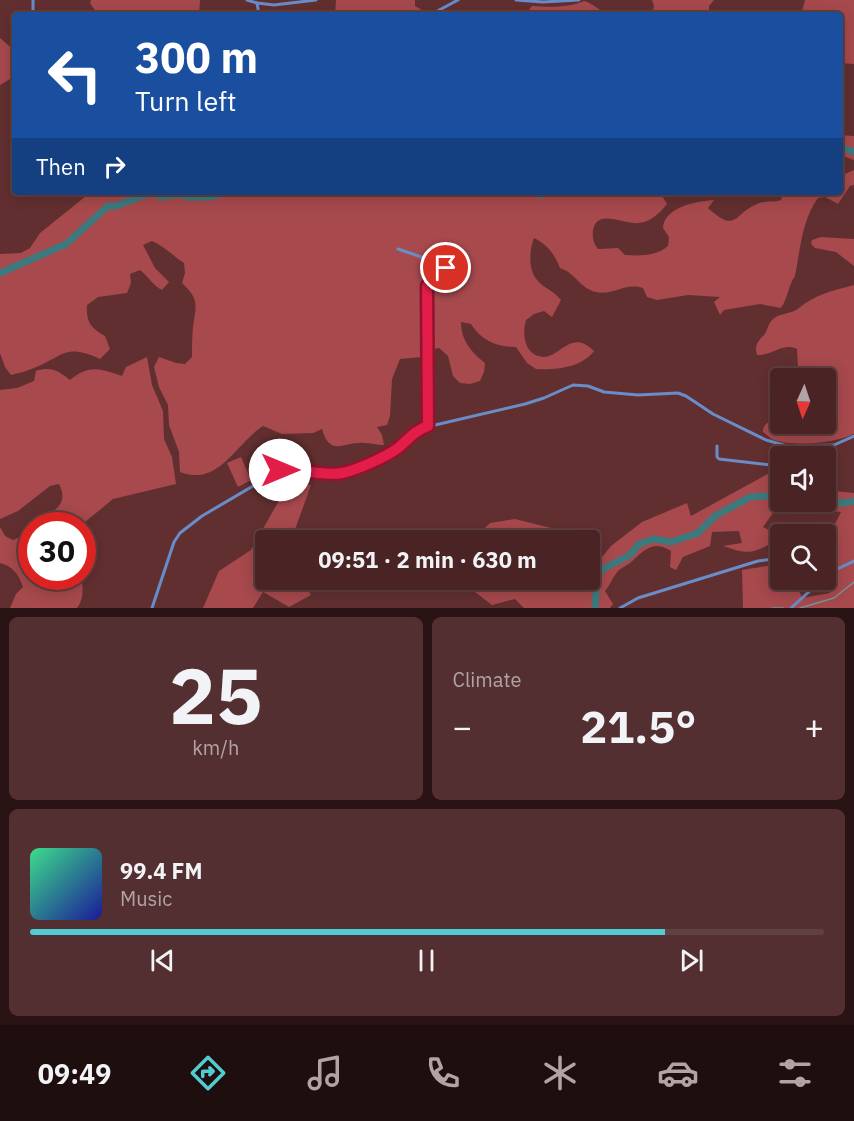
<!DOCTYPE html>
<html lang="en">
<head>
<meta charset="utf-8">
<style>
  :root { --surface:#4a2324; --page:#542f31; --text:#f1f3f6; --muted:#b2a4a6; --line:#614041; --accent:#51ccd2 }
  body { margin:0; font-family:"IBM Plex Sans",sans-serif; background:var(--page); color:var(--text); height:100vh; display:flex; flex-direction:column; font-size:22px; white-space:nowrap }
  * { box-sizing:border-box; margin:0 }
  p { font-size:20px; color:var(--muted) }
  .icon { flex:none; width:33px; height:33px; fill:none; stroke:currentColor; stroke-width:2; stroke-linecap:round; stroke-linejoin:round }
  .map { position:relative; height:608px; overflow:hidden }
  .details { display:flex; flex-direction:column; gap:9px; padding:9px; background:#291314; flex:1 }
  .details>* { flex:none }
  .banner { position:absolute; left:12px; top:12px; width:831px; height:183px; border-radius:6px; box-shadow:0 3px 15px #0003,0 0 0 2px var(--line); background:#1a4fa0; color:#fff; overflow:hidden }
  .needle { width:39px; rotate:183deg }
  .controls { position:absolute; left:770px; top:368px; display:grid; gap:12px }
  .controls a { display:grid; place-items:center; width:66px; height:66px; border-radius:6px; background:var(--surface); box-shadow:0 3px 15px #0003,0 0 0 2px var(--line); font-size:30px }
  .speed { position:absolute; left:18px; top:512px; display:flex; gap:12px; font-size:30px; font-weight:700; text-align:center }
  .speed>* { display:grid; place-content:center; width:78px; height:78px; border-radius:50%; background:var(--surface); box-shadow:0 3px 15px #0003,0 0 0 2px var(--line); line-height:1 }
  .speed .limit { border:9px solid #d22; background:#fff; color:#111 }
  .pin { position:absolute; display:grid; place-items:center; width:51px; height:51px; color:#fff; margin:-26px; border:3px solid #fff; border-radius:50%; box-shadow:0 2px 6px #0007 }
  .me { position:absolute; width:66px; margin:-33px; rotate:90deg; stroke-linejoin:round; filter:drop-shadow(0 0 4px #0008) }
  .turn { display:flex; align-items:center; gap:21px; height:126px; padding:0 24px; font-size:27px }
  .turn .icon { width:78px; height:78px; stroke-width:2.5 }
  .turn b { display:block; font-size:42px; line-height:51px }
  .then { display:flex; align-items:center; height:57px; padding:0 24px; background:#0003; gap:12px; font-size:22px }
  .big { font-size:45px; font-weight:700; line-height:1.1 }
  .details .tile { flex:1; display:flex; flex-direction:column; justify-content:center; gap:9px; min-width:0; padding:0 21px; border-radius:9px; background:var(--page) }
  .details .dial { align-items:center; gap:0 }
  .dial b { font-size:78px; line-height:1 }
  .song { display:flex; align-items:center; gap:18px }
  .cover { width:72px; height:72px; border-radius:9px; background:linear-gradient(135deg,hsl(150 70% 55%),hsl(240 70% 35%)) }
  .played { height:6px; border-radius:3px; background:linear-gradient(90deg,var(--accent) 80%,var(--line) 80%) }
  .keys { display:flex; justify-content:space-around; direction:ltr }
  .heat { display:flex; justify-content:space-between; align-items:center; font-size:33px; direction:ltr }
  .details .tiles { flex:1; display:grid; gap:9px; grid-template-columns:1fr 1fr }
  .tile:last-child { grid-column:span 2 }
  .trip { position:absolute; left:255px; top:530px; width:345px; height:60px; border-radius:6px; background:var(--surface); box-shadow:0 3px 15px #0003,0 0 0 2px var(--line); font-weight:700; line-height:60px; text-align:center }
  .menu { display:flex; height:96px; justify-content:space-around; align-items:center; background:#1e0e0e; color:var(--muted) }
  .menu .icon { width:42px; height:42px }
  .menu .active { color:var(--accent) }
  .menu b { font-size:27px; color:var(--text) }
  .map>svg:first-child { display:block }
  .green { fill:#a7494d }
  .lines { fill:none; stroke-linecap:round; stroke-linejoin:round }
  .stream { stroke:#739597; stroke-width:1.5 }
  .river { stroke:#3c7a7e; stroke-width:7 }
  .minor { stroke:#688dc8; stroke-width:3 }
  .route-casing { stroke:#92132f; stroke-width:15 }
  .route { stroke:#e11d48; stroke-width:10 }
</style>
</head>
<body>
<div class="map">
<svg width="854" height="608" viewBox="0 0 854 608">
  <rect width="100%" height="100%" fill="#622f30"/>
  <g class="green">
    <polygon points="91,0 200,0 199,15 98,15 90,3"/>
    <polygon points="336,0 415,0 415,6 422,10 419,15 335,15"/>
    <polygon points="652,0 714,0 709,6 709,15 652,15 654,6"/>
    <polygon points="805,0 854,0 854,64 840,63 840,15 801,15"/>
    <path d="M584 1C593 3 599 11 609 15H525L532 6C548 7 569 8 584 1Z"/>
    <polygon points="0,38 15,51 15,76 0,85"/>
    <polygon points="840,135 854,136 854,160 840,155"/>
    <path d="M854 170V185L850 186 838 204 825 197 818 198C802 219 800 251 795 276 788 286 788 298 781 308L760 304 724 310 720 315 714 302 720 297 688 295 657 300 647 297 643 288C624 282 614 296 596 292 579 288 577 274 560 268 555 255 548 245 534 238 529 250 528 272 538 281 545 289 553 290 561 300L552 317 544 311 534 314 526 320C522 334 524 355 543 357 560 358 571 328 594 351 581 368 556 370 536 369L527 363 516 347C496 347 481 340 471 324L461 322C461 340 471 352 485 363L484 372 480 381 470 384 460 383 453 376 448 356 439 348 428 350 421 357 400 359 392 379 390 416 387 425 377 427 382 435 384 445C377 445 371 443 364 443 345 441 330 458 322 429L313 433 282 434 263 426C235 444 219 487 180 472L179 452 169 425 168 405 159 387 154 367 159 357 176 363 185 364 192 357C192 347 192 337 193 327 196 305 200 300 182 283L185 273 184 263C173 256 164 246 152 241L143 245 155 268 169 282 162 290C152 285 149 277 140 270L130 274 131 283 127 293 98 297 87 305C86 321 90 328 105 336L110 349 100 359C65 343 64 356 34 368 27 371 19 373 11 375L5 367 0 353V254L21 253 30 248 40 233 91 192H660L667 204C660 213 650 222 639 223 625 225 596 207 593 231 592 237 594 244 598 249L618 248 625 255C640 256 657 256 668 246L669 237 663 228C664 207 697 201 714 200L708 208C737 234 733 214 757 204 764 200 773 203 781 200L784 192H840V176Z"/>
    <polygon points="821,237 854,239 854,266 836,252 815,248 811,244 812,240"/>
    <path d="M854 285V434C835 443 795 447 774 440 770 439 768 435 763 432 763 421 773 422 780 415V423H825V378H793L798 368 797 349C783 342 772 356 757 355 754 346 758 341 764 335 768 330 768 323 773 319 780 313 792 314 799 308 814 295 834 290 854 285Z"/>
    <path d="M147 357 152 385 163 411 164 439 172 457 176 484 113 499 85 522 83 528 82 525H40C52 509 70 506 59 484L50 486 18 511 0 519V390L17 388 34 381 36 371C51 366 59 371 70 380 90 364 100 369 122 376L126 367Z"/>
    <polygon points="275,449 279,463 263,468 259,454"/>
    <polygon points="241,457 251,480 238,487 227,463"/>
    <path d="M775 470 780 471V501H825V490L854 493V608H743L742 570 780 564V579H792C794 586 800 590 802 598L830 593 825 575V536L832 530 841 512 783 505 773 513 763 527 780 536V538C754 553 752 556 723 546L742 543 739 531 712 532 710 546 683 557 676 570 670 567 671 551C652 539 644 551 630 563 626 566 621 568 618 571 613 577 610 585 605 591L613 604 610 608H524L515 599 492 605 458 579H590V551L598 562 611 546 642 522 687 503 691 516Z"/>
    <polygon points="290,481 311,485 293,535 299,540 266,540 266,579 302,579 311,595 289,607 263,592 253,608 203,608 219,571 251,550"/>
    <polygon points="515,519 559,530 549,540 473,540 490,523"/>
    <path d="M0 527 5 536 13 540 31 532 32 576H80C84 586 84 599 77 608H10L16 594 23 587C19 575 13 566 0 563Z"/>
  </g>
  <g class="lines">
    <g class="stream">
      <polyline points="772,608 783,608"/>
      <polyline points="800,608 834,598 854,582"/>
    </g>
    <g class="river">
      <polyline points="840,147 854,152"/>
      <polyline points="532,192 541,195 548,192"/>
      <polyline points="0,273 66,244 108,206 116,206 150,193 163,197 179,194 187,197 209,197 229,192"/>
      <polyline points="800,501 807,504 815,501"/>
      <polyline points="822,501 845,503 854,501"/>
      <polyline points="595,608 597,577 603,569 630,555 639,544 654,539 671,542 698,533 715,516 750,497 780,495"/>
    </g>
    <g class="minor">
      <polyline points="247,0 257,3 274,5 316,0"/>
      <polyline points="516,0 543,2 579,0"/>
      <polyline points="257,3 259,15"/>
      <polyline points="33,15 33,0"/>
      <polyline points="430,15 458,0"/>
      <polyline points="398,249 436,262 450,272 448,279 429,283 427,287 428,426"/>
      <polyline points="717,446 717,457 719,459 780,466"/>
      <polyline points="800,456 817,447"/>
      <polyline points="825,568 833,571 854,561"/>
      <polyline points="825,577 833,571"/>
      <polyline points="152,608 174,542 180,533 202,516 280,470 302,469 330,473 342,473 391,452 418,429 525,404 544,398 573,385 588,386 604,392 638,395 678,393 686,396 713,414 766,440 787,446 834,445 854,436"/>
      <polyline points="620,608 638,598 758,561 780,558"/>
      <polyline points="791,608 823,579"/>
    </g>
  </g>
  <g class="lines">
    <defs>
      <path id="route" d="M280 470C301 467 322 477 342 473 357 470 386 457 398 448 409 439 414 431 428 426L427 286 429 284 448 279 450 272 446 268"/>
    </defs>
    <use href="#route" class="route-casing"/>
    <use href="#route" class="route"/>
  </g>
</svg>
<div class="controls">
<a><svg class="needle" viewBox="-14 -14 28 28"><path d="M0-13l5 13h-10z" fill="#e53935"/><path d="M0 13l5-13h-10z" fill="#b2a4a6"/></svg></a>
<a><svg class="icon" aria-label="sound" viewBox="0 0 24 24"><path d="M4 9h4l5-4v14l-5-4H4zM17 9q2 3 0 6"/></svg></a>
<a><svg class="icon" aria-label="search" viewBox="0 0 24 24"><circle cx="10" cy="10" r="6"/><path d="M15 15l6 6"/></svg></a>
</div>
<div class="speed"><div class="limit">30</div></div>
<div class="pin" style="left:446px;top:268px;background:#d93025"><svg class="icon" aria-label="arrive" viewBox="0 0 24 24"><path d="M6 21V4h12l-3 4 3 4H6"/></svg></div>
<svg class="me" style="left:280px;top:470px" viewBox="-20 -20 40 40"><circle r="19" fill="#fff"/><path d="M0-13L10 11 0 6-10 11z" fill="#e11d48"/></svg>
<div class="trip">09:51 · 2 min · 630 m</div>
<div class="banner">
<div class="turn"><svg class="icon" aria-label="left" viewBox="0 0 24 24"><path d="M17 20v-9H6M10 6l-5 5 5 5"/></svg><div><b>300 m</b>Turn left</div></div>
<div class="then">Then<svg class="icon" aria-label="right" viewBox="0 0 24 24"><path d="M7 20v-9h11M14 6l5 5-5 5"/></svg></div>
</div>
</div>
<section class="details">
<div class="tiles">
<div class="tile dial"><b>25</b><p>km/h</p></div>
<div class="tile"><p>Climate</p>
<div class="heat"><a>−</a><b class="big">21.5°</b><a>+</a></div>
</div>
<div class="tile">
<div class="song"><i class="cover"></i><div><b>99.4 FM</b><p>Music</p></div></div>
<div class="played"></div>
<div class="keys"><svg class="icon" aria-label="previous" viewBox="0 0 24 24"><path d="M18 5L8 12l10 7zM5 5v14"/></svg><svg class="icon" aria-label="pause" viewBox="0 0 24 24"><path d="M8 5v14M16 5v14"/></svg><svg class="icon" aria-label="next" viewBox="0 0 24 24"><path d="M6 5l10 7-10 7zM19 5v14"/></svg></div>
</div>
</div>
</section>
<nav class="menu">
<b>09:49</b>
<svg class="icon active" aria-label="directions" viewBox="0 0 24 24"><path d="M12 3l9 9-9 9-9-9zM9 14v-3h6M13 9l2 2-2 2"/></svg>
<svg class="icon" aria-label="music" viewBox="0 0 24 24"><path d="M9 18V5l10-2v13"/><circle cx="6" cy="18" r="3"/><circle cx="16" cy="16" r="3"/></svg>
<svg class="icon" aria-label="phone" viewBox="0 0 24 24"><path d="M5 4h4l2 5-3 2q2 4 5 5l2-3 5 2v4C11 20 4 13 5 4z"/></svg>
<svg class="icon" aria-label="climate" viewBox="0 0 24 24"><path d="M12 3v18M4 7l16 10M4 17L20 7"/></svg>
<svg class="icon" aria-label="car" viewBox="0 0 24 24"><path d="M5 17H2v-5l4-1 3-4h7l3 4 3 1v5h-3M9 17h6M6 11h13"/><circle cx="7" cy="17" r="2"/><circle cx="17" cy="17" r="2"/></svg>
<svg class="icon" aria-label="filters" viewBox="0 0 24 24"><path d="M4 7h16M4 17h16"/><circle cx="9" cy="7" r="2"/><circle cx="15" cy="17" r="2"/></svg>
</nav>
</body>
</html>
